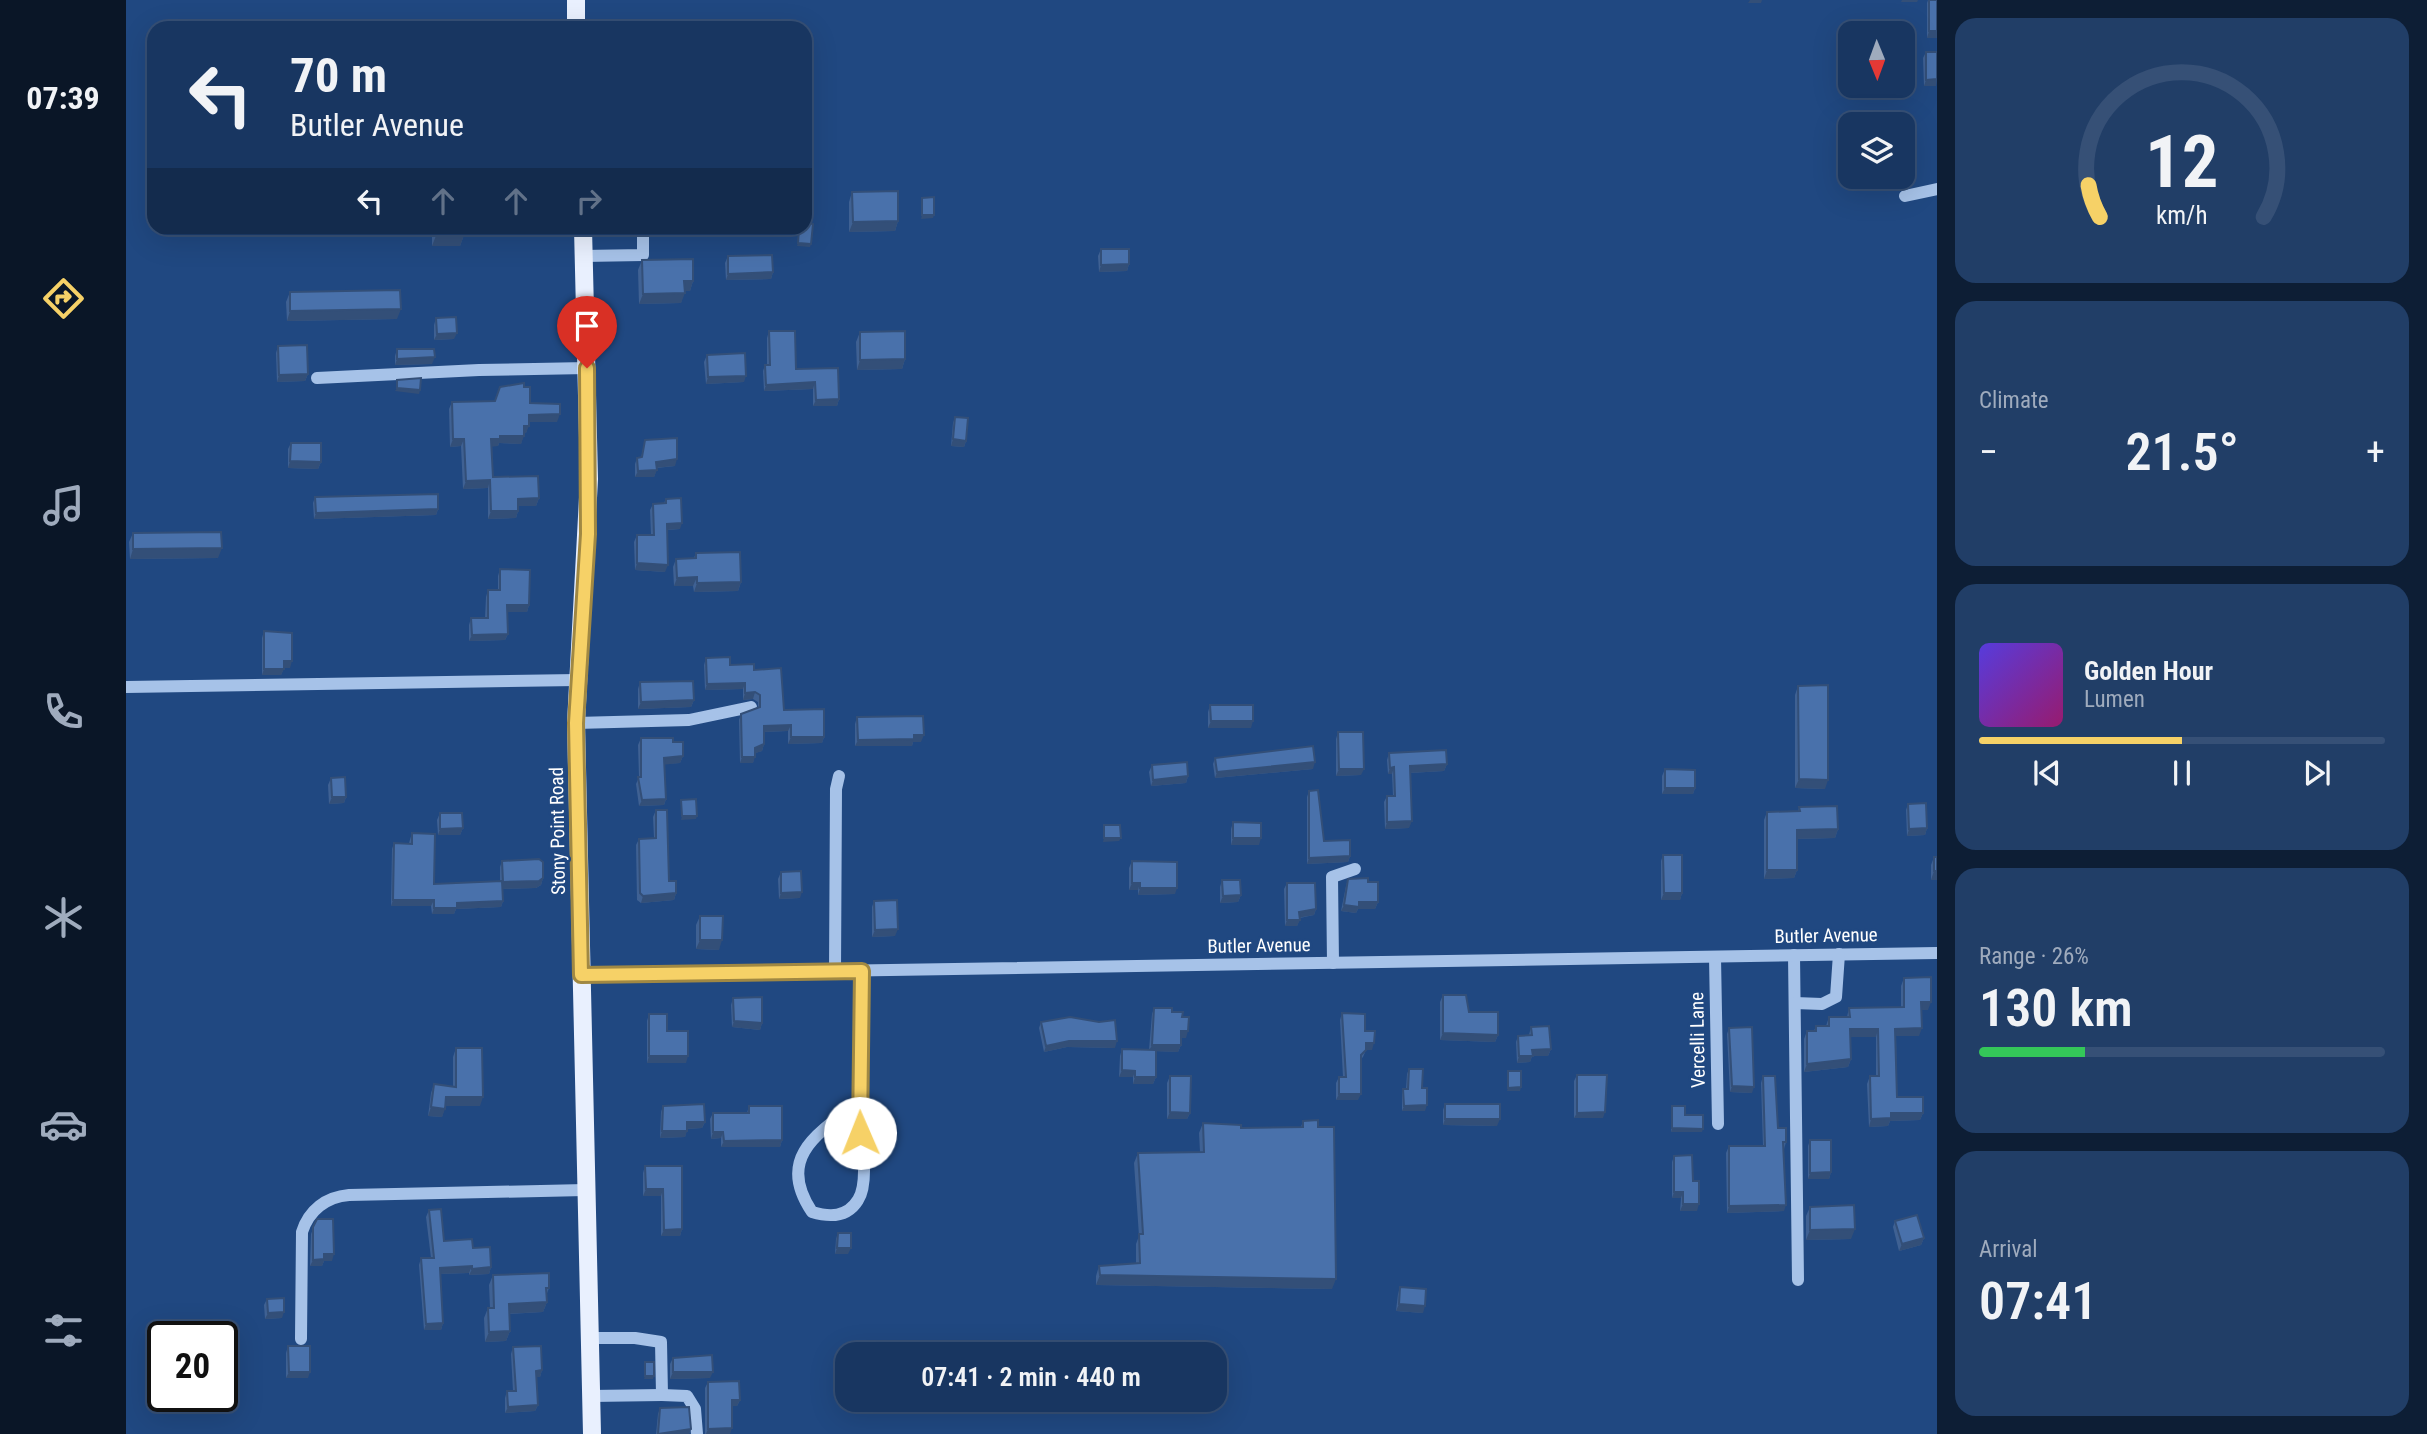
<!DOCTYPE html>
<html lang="en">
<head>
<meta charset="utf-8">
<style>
  :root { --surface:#183661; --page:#213e67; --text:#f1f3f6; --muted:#9fabbd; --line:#365076; --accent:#f6d167 }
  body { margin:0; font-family:"Roboto Condensed",sans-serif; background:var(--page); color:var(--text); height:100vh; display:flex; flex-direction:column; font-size:26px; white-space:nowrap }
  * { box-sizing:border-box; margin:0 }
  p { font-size:23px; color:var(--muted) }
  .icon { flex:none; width:38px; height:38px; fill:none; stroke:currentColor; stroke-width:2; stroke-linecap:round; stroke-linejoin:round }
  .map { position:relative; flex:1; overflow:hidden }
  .details { display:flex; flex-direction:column; gap:18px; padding:18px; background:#0d1e35; width:490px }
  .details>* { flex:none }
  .hud { position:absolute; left:21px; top:21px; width:665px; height:214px; border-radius:21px; box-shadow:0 7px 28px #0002,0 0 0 2px var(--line); background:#183661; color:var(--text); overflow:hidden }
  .needle { width:46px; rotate:179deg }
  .tools { position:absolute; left:1712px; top:21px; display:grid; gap:14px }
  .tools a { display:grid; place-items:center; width:77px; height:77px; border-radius:14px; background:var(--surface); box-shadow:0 7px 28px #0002,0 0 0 2px var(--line); font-size:35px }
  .speed { position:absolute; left:21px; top:1321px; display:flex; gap:14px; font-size:35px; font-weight:700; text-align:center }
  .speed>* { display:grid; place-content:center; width:91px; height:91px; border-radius:50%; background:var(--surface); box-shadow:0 7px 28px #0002,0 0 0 2px var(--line); line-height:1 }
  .speed .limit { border:4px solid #111; border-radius:10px; background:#fff; color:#111 }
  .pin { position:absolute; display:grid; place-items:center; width:60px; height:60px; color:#fff; margin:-72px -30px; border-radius:50% 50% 50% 0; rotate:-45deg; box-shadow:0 0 7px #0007 }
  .pin .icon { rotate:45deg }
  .me { position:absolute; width:77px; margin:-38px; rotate:359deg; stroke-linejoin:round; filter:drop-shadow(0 0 5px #0008) }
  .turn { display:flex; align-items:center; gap:24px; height:147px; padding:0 28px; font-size:32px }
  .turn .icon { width:91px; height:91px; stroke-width:2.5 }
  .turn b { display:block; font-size:49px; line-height:60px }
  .lanes { display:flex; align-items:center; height:66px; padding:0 28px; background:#0003; justify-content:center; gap:35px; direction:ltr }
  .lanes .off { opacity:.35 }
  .big { font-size:52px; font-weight:600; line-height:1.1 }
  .details .card { flex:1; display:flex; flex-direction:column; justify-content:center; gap:10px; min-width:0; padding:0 24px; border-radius:21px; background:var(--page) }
  .details .dial { align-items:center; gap:0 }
  .dial svg { height:182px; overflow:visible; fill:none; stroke:var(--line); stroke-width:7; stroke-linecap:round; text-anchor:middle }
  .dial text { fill:var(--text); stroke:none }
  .song { display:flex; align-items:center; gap:21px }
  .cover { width:84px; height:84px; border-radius:10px; background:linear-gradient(135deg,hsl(250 70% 55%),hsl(320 70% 35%)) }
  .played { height:7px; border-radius:4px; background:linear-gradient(90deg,var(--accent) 50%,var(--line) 50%) }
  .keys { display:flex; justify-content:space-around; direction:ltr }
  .heat { display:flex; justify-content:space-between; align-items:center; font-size:38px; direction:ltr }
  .charge { height:10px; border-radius:5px; background:linear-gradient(90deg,#34c759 26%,var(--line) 0) }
  .trip { position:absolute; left:709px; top:1342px; width:392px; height:70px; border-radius:21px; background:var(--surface); box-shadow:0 7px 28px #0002,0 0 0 2px var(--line); font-weight:600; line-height:70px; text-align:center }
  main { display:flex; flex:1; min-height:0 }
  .tab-bar { display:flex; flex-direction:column; width:126px; justify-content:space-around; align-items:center; background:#0a1627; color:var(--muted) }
  .tab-bar .icon { width:49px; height:49px }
  .tab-bar .active { color:var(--accent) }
  .tab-bar b { font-size:32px; color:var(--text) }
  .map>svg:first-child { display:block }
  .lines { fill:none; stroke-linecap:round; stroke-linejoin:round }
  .minor { stroke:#a6c2e8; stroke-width:12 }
  .major { stroke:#e9f0fe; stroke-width:18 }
  .wall { fill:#3f6193 }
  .shaded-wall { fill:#334f78 }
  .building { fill:#4971ab; stroke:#334f78; stroke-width:2 }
  .route-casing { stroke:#a08843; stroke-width:18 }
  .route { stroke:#f6d167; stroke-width:12 }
  .labels { text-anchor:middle; stroke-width:5; stroke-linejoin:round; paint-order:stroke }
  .street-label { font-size:19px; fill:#fff; stroke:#204881 }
</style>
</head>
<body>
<main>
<nav class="tab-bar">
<b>07:39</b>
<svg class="icon active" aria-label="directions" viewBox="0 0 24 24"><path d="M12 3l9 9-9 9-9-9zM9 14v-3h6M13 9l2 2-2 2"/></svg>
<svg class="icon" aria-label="music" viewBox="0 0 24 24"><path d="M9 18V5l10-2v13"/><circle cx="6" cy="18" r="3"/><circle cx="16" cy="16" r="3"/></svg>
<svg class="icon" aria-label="phone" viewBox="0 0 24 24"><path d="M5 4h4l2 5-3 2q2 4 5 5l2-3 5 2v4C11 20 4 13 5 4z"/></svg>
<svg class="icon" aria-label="climate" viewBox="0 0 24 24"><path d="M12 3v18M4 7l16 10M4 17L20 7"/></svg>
<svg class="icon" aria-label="car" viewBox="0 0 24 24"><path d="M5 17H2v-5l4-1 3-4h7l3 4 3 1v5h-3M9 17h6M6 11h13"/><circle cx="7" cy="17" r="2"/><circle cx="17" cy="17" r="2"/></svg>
<svg class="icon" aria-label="filters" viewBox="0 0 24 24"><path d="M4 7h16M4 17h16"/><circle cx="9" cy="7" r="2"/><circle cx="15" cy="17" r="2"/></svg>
</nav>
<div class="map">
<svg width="1811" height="1434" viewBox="0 0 1811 1434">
  <rect width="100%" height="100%" fill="#204881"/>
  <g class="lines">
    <g class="minor">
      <polyline points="1779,196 1811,189"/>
      <polyline points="457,256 517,255 517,228"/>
      <polyline points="191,378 353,370 461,368"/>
      <polyline points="0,687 451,680"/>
      <polyline points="450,723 563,720 625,707"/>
      <polyline points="1668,955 1672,1280"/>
      <polyline points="1589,957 1592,1124"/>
      <polyline points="1207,963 1206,877 1229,869"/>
      <polyline points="709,971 710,789 713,776"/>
      <polyline points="455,975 1811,953"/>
      <polyline points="1669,1003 1696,1004 1710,997 1713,954"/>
      <path d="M733 1103C693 1132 649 1157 686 1212 703 1217 721 1218 732 1200 745 1180 733 1128 733 1104 734 1060 736 1015 736 971"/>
      <polyline points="464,1338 509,1338 535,1342 536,1395 561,1396 569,1409 571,1434"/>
      <path d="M175 1339 176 1232C183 1210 200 1197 223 1195L459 1190"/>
      <polyline points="465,1396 536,1395"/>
    </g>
    <g class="major">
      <polyline points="450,0 450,28"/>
      <polyline points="457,228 463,479 450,723 466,1434"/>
    </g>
  </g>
  <g class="wall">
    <polygon points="1802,0 1811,0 1811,38 1801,38 1801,3"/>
    <polygon points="1800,52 1811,52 1810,86 1798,86 1797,58"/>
    <polygon points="726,192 772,221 769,231 723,232 723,202"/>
    <polygon points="306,228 343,228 340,235 338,235 334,246 306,246"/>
    <polygon points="975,249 1003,264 1001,271 973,272 972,256"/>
    <polygon points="602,256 647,272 645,279 600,280 599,263"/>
    <polygon points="516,260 567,281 564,291 558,291 555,303 513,304 512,270"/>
    <polygon points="164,292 271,319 161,321 160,302"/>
    <polygon points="310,318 328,339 308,340 308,325"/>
    <polygon points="643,331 670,369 713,399 711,406 687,406 687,389 638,391 637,371 639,365 641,365 641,338"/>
    <polygon points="734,332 779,359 776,369 731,370 730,342"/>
    <polygon points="152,346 182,374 179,381 151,382 150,353"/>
    <polygon points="271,349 306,364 269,365 269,356"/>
    <polygon points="581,355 618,382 580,384 578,362"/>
    <polygon points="398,387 404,403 431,422 403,422 400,433 398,433 395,444 373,443 372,446 366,446 367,477 413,498 410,506 392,506 392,511 390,518 362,519 362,488 337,489 335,446 324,447 323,409 326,402 369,401"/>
    <polygon points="829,417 840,441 838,447 825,446 827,423"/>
    <polygon points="519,440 549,466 531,468 528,477 509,477 509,464 511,458 515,458"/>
    <polygon points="165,443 195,462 192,469 162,468 162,449"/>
    <polygon points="189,497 312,509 310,515 188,519 187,503"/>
    <polygon points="540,499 554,529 541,530 539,572 509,570 508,542 511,535 525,535 524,510 527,504 538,503"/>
    <polygon points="7,533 92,558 4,559 3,542"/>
    <polygon points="570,553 615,582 612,591 568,592 567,586 548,586 547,567 550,559 568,558"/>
    <polygon points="374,569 403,605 401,612 381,612 382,634 379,640 343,641 343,625 345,618 359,618 360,597 362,590 372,590 372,576"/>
    <polygon points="138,631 164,668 158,668 155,675 136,675 136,638"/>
    <polygon points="580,658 604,665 628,670 658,710 698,737 696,743 662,744 662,731 638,732 638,744 636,751 629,753 627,763 614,763 613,720 615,714 632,707 632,702 627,699 617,700 617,689 579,690 578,665"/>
    <polygon points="514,682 568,700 565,707 512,709 512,689"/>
    <polygon points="1672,686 1699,789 1669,788 1669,695"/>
    <polygon points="1084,705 1125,728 1082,728 1082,712"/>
    <polygon points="731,717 795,742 787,742 786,746 729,746 729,724"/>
    <polygon points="1212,732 1235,775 1210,776 1210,739"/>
    <polygon points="515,738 547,742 557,756 554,763 538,764 540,799 538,805 513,806 510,784 513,777 512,745"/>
    <polygon points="1263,753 1321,764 1318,771 1284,773 1283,828 1259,829 1258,802 1261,796 1267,796 1266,774 1262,774 1261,760"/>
    <polygon points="1089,758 1187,769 1089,778 1087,764"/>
    <polygon points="1026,765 1062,776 1060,783 1025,786 1023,772"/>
    <polygon points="1539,769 1569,788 1567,794 1536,794 1536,776"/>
    <polygon points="205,778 220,797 218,803 203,804 202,785"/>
    <polygon points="1183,791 1198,841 1224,856 1222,862 1181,864 1181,797"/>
    <polygon points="1782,804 1801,828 1799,835 1781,836 1780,810"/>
    <polygon points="1673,807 1712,829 1709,838 1671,839 1671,870 1668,878 1638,879 1638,820 1641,812 1672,812"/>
    <polygon points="530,810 543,881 550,893 548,900 515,903 511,900 510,845 513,839 528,838 527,817"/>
    <polygon points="314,813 337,828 334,835 312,835 311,820"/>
    <polygon points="1107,822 1133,845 1105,845 1105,829"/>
    <polygon points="286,833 308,884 374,881 374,867 376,861 417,878 415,885 410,888 377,889 377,901 375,907 330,909 328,914 306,914 305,906 265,906 266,849 268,843 283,843"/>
    <polygon points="1537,855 1556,893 1554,900 1535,900 1535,861"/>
    <polygon points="1808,857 1811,880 1805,880 1805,865"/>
    <polygon points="1006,861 1049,894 1012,895 1012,890 1003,890 1003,868"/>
    <polygon points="655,872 674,898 653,899 652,879"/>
    <polygon points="1222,879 1242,882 1252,902 1249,909 1232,909 1230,913 1215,911 1220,886"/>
    <polygon points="1096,880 1115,895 1112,902 1094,903 1094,887"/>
    <polygon points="1161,883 1190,909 1188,915 1174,918 1171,926 1159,926 1158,889"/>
    <polygon points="748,901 769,936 746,937 746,907"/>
    <polygon points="574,916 593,950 570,949 570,925"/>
    <polygon points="1778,978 1802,1010 1795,1010 1793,1036 1770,1036 1771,1097 1797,1113 1794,1120 1764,1121 1762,1126 1743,1127 1741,1084 1744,1076 1750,1076 1750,1037 1724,1037 1725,1059 1722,1067 1678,1072 1678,1039 1681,1031 1688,1031 1690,1026 1700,1026 1703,1017 1721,1017 1723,1008 1775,1007 1775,986"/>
    <polygon points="1317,995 1343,1012 1372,1035 1369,1042 1314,1040 1314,1002"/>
    <polygon points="607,998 636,1023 634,1030 606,1027 605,1005"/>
    <polygon points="1028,1008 1046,1012 1056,1017 1060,1038 1055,1038 1055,1045 1052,1052 1030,1051 1030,1077 1027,1084 1007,1084 1007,1077 993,1077 994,1056 996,1049 1023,1050 1026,1014"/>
    <polygon points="1216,1013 1239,1031 1246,1050 1240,1050 1237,1057 1235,1059 1232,1100 1210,1100 1210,1083 1213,1077 1217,1077 1214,1020"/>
    <polygon points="523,1014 560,1063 521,1063 521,1021"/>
    <polygon points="915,1022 989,1048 941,1047 918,1052 913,1028"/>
    <polygon points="1405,1027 1425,1049 1422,1056 1406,1056 1404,1062 1391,1063 1390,1042 1392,1036 1403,1035"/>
    <polygon points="1603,1028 1626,1093 1604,1092 1601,1034"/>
    <polygon points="330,1048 354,1106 319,1106 316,1117 302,1116 305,1093 308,1084 327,1087 327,1057"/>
    <polygon points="1283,1069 1296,1088 1299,1111 1276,1111 1276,1094 1277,1089 1280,1089 1281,1074"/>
    <polygon points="1451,1075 1477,1118 1448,1118 1448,1081"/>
    <polygon points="1044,1076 1064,1113 1061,1119 1041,1119 1041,1083"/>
    <polygon points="1637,1076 1652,1128 1660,1142 1658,1149 1658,1211 1601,1213 1600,1153 1603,1146 1637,1146 1635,1083"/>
    <polygon points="1319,1104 1371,1126 1317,1125 1317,1110"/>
    <polygon points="537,1106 579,1122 576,1128 561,1129 559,1137 534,1138 535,1112"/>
    <polygon points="623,1106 656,1140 654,1147 595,1147 595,1138 585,1139 584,1119 587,1113 621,1113"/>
    <polygon points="1546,1106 1559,1115 1576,1132 1545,1132 1545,1109"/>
    <polygon points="1177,1121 1206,1289 970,1285 970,1276 973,1266 1010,1264 1010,1244 1013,1236 1008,1163 1012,1153 1074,1152 1073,1133 1077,1123 1115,1128 1175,1127"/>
    <polygon points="1684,1140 1705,1172 1703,1179 1682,1179 1682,1146"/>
    <polygon points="1548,1156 1567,1181 1571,1211 1554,1211 1555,1198 1546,1198 1546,1162"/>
    <polygon points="519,1166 556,1166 556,1229 554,1236 535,1236 535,1196 517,1196 517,1173"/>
    <polygon points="1684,1207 1725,1239 1680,1240 1680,1216"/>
    <polygon points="303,1210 318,1241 347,1248 365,1267 363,1274 343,1275 343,1273 314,1274 317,1323 315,1330 298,1330 293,1265 295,1258 305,1258 300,1217"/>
    <polygon points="191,1219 206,1261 198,1261 196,1266 184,1266 185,1234"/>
    <polygon points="1769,1221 1798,1238 1795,1245 1773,1251 1767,1227"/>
    <polygon points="712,1233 722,1254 709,1254 710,1239"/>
    <polygon points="367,1275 423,1288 420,1296 421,1302 417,1312 383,1314 384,1331 380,1341 359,1342 358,1318 362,1308 364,1308 363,1285"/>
    <polygon points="1274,1287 1297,1313 1270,1311 1272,1294"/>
    <polygon points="141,1299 156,1318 139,1319 138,1305"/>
    <polygon points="162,1346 182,1378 160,1378 160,1353"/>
    <polygon points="387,1347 416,1370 414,1377 410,1377 412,1405 409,1411 379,1413 379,1398 381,1391 387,1391 385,1354"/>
    <polygon points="547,1358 584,1378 544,1379 544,1364"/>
    <polygon points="582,1382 614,1400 611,1406 606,1406 604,1434 579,1434 579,1388"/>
    <polygon points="534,1408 565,1429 563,1434 530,1434 532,1414"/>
  </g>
  <g class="shaded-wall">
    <polygon points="1624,0 1636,0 1635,3 1622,3"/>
    <polygon points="1776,0 1792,0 1791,2 1775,2"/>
    <polygon points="1803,31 1811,31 1811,38 1801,38"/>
    <polygon points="1811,79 1810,86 1798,86 1800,80"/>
    <polygon points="796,215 808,215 807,218 795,219"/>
    <polygon points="772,221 769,231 723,232 727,222"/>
    <polygon points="337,228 343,228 340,235 338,235 334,246 306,246 311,233"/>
    <polygon points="543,228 603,228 543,229"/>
    <polygon points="672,243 685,244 684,247 671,246"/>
    <polygon points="1003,264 1001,271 973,272 975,265"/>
    <polygon points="647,272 645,279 600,280 602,274"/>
    <polygon points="558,281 567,281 564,291 555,291"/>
    <polygon points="559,293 555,303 513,304 517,294"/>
    <polygon points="275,309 271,319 161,321 164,311"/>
    <polygon points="331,333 328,339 308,340 311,334"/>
    <polygon points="309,357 306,364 269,365 271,359"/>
    <polygon points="779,359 776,369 731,370 734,360"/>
    <polygon points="182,374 179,381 151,382 153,375"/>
    <polygon points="620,376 618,382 580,384 582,377"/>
    <polygon points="689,382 687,389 638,391 640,385"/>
    <polygon points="271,388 294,390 293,394 269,391"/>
    <polygon points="713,399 711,406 687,406 690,400"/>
    <polygon points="434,414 431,422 400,422 403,415"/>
    <polygon points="398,426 403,426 400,433 395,433"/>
    <polygon points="374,436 398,436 395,444 373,443 372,446 363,447 365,439"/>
    <polygon points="327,439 338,439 335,446 324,447"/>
    <polygon points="827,439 840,441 838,447 825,446"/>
    <polygon points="551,459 549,466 528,468 530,462"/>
    <polygon points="164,461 195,462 192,469 162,468"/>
    <polygon points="531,470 528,477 509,477 512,471"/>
    <polygon points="364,480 362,488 337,489 340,481"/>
    <polygon points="413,498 410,506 390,506 392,499"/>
    <polygon points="312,509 310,515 188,519 190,513"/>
    <polygon points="365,511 392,511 390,518 362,519"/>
    <polygon points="556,523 554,529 538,530 541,524"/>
    <polygon points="96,548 92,558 4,559 7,549"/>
    <polygon points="511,563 542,565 539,572 509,570"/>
    <polygon points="571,577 567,586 548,586 551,578"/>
    <polygon points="615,582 612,591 568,592 571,583"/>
    <polygon points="381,605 403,605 401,612 379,612"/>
    <polygon points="382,634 379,640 343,641 346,635"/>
    <polygon points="158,661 166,661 164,668 155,668"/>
    <polygon points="138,669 158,669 155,675 136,675"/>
    <polygon points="619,683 617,689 579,690 581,684"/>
    <polygon points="629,692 627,699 617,700 619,693"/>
    <polygon points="568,700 565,707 512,709 515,702"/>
    <polygon points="1085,721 1127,721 1125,728 1082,728"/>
    <polygon points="665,725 662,731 636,732 638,726"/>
    <polygon points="788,735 798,735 795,742 787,742 786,746 729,746 732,740"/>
    <polygon points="665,737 698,737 696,743 662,744"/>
    <polygon points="638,744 636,751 627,754 629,748"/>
    <polygon points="557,756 554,763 535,765 538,758"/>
    <polygon points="616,757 629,757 627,763 614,763"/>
    <polygon points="1189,762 1187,769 1089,778 1091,772"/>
    <polygon points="1321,764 1318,771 1282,773 1284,766"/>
    <polygon points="1268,767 1266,774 1262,774 1264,768"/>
    <polygon points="1213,769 1238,769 1235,775 1210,776"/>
    <polygon points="1062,776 1060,783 1025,786 1027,780"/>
    <polygon points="1673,779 1702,780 1699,789 1669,788"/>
    <polygon points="1539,788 1569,788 1567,794 1536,794"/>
    <polygon points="206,797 220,797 218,803 203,804"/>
    <polygon points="540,799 538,805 513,806 516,800"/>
    <polygon points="556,816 571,816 570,819 555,820"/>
    <polygon points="1286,821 1283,828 1259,829 1261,822"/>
    <polygon points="337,828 334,835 312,835 314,829"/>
    <polygon points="1801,828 1799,835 1781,836 1783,829"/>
    <polygon points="1712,829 1709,838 1668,839 1671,830"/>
    <polygon points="978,838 995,838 993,841 977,842"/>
    <polygon points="1107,838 1135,838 1133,845 1105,845"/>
    <polygon points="1224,856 1222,862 1181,864 1183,858"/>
    <polygon points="1641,870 1671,870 1668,878 1638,879"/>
    <polygon points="1808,871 1811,871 1811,880 1805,880"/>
    <polygon points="417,878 415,885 410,888 374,889 377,882"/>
    <polygon points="1006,883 1014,883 1012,890 1003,890"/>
    <polygon points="1014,888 1051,888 1049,894 1012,895"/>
    <polygon points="676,892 674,898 653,899 655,893"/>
    <polygon points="550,893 548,900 515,903 517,896"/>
    <polygon points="1538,893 1556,893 1554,900 1535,900"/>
    <polygon points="1115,895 1112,902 1094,903 1097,896"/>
    <polygon points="267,900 308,900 305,906 265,906"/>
    <polygon points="377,901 375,907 330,909 328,914 306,914 308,908 331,903"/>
    <polygon points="1233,902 1252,902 1249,909 1232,909 1230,913 1215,911 1218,905"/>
    <polygon points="1190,909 1188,915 1171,918 1173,912"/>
    <polygon points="1161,920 1174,920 1171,926 1159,926"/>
    <polygon points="772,929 769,936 746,937 749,930"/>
    <polygon points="574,940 596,940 593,950 570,949"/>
    <polygon points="1795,1002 1805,1002 1802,1010 1793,1010"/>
    <polygon points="608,1021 636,1023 634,1030 606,1027"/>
    <polygon points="1796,1028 1793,1036 1767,1036 1769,1029"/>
    <polygon points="1724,1029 1752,1029 1750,1037 1721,1037"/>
    <polygon points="1055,1031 1062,1031 1060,1038 1053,1038"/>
    <polygon points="1317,1033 1372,1035 1369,1042 1314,1040"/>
    <polygon points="943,1041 991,1041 989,1048 941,1047 918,1052 920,1046"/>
    <polygon points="1240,1043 1248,1043 1246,1050 1237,1050"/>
    <polygon points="1026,1045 1055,1045 1052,1052 1023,1051"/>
    <polygon points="1425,1049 1422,1056 1406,1056 1404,1062 1391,1063 1393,1056 1406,1050"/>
    <polygon points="523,1056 562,1056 560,1063 521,1063"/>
    <polygon points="1725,1059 1722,1067 1678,1072 1681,1064"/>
    <polygon points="996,1070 1009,1071 1007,1077 993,1077"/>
    <polygon points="1009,1077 1030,1077 1027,1084 1007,1084"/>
    <polygon points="1606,1086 1628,1087 1626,1093 1604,1092"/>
    <polygon points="1395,1087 1394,1091 1381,1091 1382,1088"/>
    <polygon points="1213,1094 1235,1094 1232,1100 1210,1100"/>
    <polygon points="320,1097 357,1097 354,1106 317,1106"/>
    <polygon points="1301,1105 1299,1111 1276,1111 1278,1106"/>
    <polygon points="305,1107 319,1109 316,1117 302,1116"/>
    <polygon points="1044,1112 1064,1113 1061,1119 1041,1119"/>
    <polygon points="1479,1112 1477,1118 1448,1118 1451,1113"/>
    <polygon points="1765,1113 1797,1113 1794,1120 1764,1121 1762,1126 1743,1127 1745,1119"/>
    <polygon points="1319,1119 1374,1119 1371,1126 1317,1125"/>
    <polygon points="561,1122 579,1122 576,1128 559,1129"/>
    <polygon points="1546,1128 1577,1129 1576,1132 1545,1132"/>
    <polygon points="536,1131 561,1131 559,1137 534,1138"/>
    <polygon points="587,1132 597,1132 595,1138 585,1139"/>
    <polygon points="656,1140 654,1147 595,1147 598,1141"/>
    <polygon points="1705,1172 1703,1179 1682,1179 1684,1173"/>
    <polygon points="520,1189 537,1189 535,1196 517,1196"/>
    <polygon points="1548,1192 1557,1192 1555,1198 1546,1198"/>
    <polygon points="1557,1204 1573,1204 1571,1211 1554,1211"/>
    <polygon points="1660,1205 1658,1211 1601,1213 1603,1206"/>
    <polygon points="556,1229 554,1236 535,1236 538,1230"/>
    <polygon points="1729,1229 1725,1239 1680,1240 1684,1230"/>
    <polygon points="1798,1238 1795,1245 1773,1251 1776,1244"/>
    <polygon points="711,1248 725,1248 722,1254 709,1254"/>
    <polygon points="198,1254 208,1254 206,1261 198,1261 196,1266 184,1266 187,1260"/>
    <polygon points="346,1266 343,1273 312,1274 314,1268"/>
    <polygon points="365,1267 363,1274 343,1275 346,1269"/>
    <polygon points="974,1275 1210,1279 1206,1289 970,1285"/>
    <polygon points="421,1302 417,1312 379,1314 383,1304"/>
    <polygon points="1273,1304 1299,1306 1297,1313 1270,1311"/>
    <polygon points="158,1312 156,1318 139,1319 142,1313"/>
    <polygon points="317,1323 315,1330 298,1330 300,1324"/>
    <polygon points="384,1331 380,1341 359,1342 363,1332"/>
    <polygon points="416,1370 414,1377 407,1377 410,1371"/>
    <polygon points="163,1372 184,1372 182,1378 160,1378"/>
    <polygon points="547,1372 587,1372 584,1378 544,1379"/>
    <polygon points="519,1376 528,1376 527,1379 518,1379"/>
    <polygon points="606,1400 614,1400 611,1406 603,1406"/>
    <polygon points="412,1405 409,1411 379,1413 382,1407"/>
    <polygon points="606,1428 604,1434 580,1434 582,1429"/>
    <polygon points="565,1429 563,1434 532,1434"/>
  </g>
  <g class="building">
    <rect x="1803" y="0" width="8" height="31"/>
    <rect x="1743" y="22" width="21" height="11"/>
    <polygon points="1800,52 1811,52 1811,79 1800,80"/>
    <polygon points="772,191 772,221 727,222 726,192"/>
    <polygon points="808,197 808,215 796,215 796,198"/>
    <polygon points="679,223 687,224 685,244 672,243 673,228 679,228"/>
    <rect x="311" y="228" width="28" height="5"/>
    <polygon points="975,249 1003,249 1003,264 975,265"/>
    <polygon points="646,255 647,272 602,274 602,256"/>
    <polygon points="567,259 567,281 558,281 559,293 517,294 516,260"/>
    <polygon points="274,290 275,309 164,311 164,292"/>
    <polygon points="330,317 331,333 311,334 310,318"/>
    <polygon points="643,331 669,331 670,369 712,368 713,399 690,400 689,382 640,385 639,365 644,365"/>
    <polygon points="779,331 779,359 734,360 734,332"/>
    <polygon points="181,345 182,374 153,375 152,346"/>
    <polygon points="271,349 308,349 309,357 271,359"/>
    <polygon points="619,353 620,376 582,377 581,355"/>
    <polygon points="295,378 294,390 271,388 271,380"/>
    <polygon points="398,383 398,387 404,387 404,403 434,404 434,414 403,415 403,426 398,426 398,436 374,436 374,439 365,439 367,477 412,476 413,498 392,499 392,511 365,511 364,480 340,481 338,439 327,439 326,402 369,401 374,387"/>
    <polygon points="829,417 842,418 840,441 827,439"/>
    <polygon points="551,438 551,459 530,462 531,470 512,471 511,458 516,457 519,440"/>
    <polygon points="165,443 195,443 195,462 164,461"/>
    <polygon points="312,494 312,509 190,513 189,497"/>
    <polygon points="555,498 556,523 541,524 542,565 511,563 511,535 528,535 527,504 540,503 540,499"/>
    <polygon points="95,532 96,548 7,549 7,533"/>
    <polygon points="614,552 615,582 571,583 571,577 551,578 550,559 570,558 570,553"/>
    <polygon points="374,569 404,570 403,605 381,605 382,634 346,635 345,618 362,618 362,590 374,590"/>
    <polygon points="138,631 166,633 166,661 158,661 158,669 138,669"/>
    <polygon points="604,657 604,665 628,664 628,670 655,668 658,710 698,709 698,737 665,737 665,725 638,726 638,744 629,748 629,757 616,757 615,714 634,707 634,695 629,692 619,693 619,683 581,684 580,658"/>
    <polygon points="567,681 568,700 515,702 514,682"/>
    <polygon points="1702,685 1702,780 1673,779 1672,686"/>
    <polygon points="1084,705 1127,705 1127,721 1085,721"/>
    <polygon points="797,716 798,735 788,735 788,739 732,740 731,717"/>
    <polygon points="1212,732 1237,732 1238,769 1213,769"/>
    <polygon points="515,738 547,738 547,742 557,742 557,756 538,758 540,799 516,800 512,777 515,777"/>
    <polygon points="1187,746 1189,762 1091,772 1089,758"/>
    <polygon points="1320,750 1321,764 1284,766 1286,821 1261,822 1261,796 1269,796 1268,767 1264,768 1263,753"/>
    <polygon points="1061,762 1062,776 1027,780 1026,765"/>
    <polygon points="1539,769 1569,770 1569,788 1539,788"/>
    <polygon points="219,777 220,797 206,797 205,778"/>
    <polygon points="1192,790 1198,841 1224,840 1224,856 1183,858 1183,791"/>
    <polygon points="570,799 571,816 556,816 555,800"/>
    <polygon points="1800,803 1801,828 1783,829 1782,804"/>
    <polygon points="1711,806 1712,829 1671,830 1671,870 1641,870 1641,812 1674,811 1673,807"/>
    <polygon points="530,810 541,810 543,881 550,881 550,893 517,896 514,893 513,839 530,838"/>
    <polygon points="314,813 336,813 337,828 314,829"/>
    <polygon points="1107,822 1135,823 1135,838 1107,838"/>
    <polygon points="978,825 994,825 995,838 978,838"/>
    <polygon points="286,833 309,834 308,884 376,881 377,901 331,903 331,908 308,908 308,900 267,900 268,843 286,844"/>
    <polygon points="1537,855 1556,855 1556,893 1538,893"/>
    <rect x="1808" y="857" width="3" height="14"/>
    <polygon points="413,859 417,862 417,878 413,881 377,882 376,861"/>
    <polygon points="1006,861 1051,862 1051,888 1014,888 1014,883 1006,883"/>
    <polygon points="675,871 676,892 655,893 655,872"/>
    <polygon points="1242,878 1242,882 1252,882 1252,902 1233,902 1233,907 1218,905 1222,879"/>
    <polygon points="1096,880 1114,880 1115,895 1097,896"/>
    <polygon points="1161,883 1189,883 1190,909 1173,912 1174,920 1161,920"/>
    <polygon points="771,900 772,929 749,930 748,901"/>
    <polygon points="574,916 597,916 596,940 574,940"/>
    <polygon points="1805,977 1805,1002 1795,1002 1796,1028 1769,1029 1771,1097 1797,1097 1797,1113 1765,1113 1765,1118 1745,1119 1744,1076 1753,1076 1752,1029 1724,1029 1725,1059 1681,1064 1681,1031 1690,1031 1690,1026 1703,1026 1703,1017 1724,1017 1723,1008 1778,1007 1778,978"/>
    <polygon points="1317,995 1340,995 1343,1012 1372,1012 1372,1035 1317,1033"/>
    <polygon points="636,997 636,1023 608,1021 607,998"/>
    <polygon points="1028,1008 1046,1008 1046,1012 1057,1012 1056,1017 1063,1017 1062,1031 1055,1031 1055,1045 1026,1045"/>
    <polygon points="1216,1013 1239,1014 1239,1031 1249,1031 1248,1043 1240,1043 1240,1050 1235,1055 1235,1094 1213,1094 1213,1077 1220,1077"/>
    <polygon points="523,1014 541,1014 541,1031 562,1031 562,1056 523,1056"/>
    <polygon points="944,1017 973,1022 989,1020 991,1041 943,1041 920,1046 915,1022"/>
    <polygon points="1423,1026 1425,1049 1406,1050 1407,1056 1393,1056 1392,1036 1406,1035 1405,1027"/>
    <polygon points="1626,1027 1628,1087 1606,1086 1603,1028"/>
    <polygon points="330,1048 356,1048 357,1097 320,1097 319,1109 305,1107 308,1084 330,1087"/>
    <polygon points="996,1049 1030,1050 1030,1077 1009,1077 1009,1071 996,1070"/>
    <polygon points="1283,1069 1297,1069 1296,1088 1301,1088 1301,1105 1278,1106 1277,1089 1282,1089"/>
    <polygon points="1382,1071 1395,1071 1395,1087 1382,1088"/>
    <polygon points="1451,1075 1481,1075 1479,1112 1451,1113"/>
    <polygon points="1044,1076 1065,1076 1064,1113 1044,1112"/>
    <polygon points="1637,1076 1649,1076 1652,1128 1660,1128 1660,1142 1657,1142 1660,1205 1603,1206 1603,1146 1639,1146"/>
    <polygon points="578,1104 579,1122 561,1122 561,1131 536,1131 537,1106"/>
    <rect x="1319" y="1104" width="55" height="15"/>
    <polygon points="623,1106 656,1106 656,1140 598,1141 597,1132 587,1132 587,1113 623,1113"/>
    <polygon points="1546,1106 1559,1106 1559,1115 1577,1115 1577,1129 1546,1128"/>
    <polygon points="1192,1120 1192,1127 1208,1127 1210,1279 974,1275 973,1266 1014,1263 1013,1234 1017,1234 1012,1153 1078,1152 1077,1123 1115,1125 1115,1128 1177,1127 1177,1121"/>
    <polygon points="1684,1140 1705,1140 1705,1172 1684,1173"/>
    <polygon points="1566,1155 1567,1181 1573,1181 1573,1204 1557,1204 1557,1192 1548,1192 1548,1156"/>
    <polygon points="519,1166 556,1166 556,1229 538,1230 537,1189 520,1189"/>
    <polygon points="1728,1205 1729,1229 1684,1230 1684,1207"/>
    <polygon points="315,1209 318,1241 346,1239 347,1248 364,1247 365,1267 346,1269 346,1266 314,1268 317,1323 300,1324 295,1258 308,1258 303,1210"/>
    <polygon points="1791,1215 1798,1238 1776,1244 1769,1221"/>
    <polygon points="191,1219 207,1219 208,1254 198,1254 198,1259 187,1260 187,1227"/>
    <polygon points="712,1233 725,1233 725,1248 711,1248"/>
    <polygon points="423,1273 423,1288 420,1288 421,1302 383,1304 384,1331 363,1332 362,1308 368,1308 367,1275"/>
    <polygon points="1274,1287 1300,1289 1299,1306 1273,1304"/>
    <polygon points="158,1298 158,1312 142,1313 141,1299"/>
    <polygon points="162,1346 184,1346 184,1372 163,1372"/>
    <polygon points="415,1346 416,1370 410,1371 412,1405 382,1407 381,1391 390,1391 387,1347"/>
    <polygon points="586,1355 587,1372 547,1372 547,1358"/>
    <rect x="519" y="1362" width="9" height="14"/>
    <polygon points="613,1381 614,1400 606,1400 606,1428 582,1429 582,1382"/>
    <polygon points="563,1407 565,1429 532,1434 534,1408"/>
  </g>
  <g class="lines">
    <defs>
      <polyline id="route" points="461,368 462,534 450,723 455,975 736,971 734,1133"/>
    </defs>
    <use href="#route" class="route-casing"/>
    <use href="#route" class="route"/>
  </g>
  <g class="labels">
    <g class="street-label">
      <text transform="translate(431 831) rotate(-91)" y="7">Stony Point Road</text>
      <text transform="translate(1700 935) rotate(-1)" y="7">Butler Avenue</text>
      <text transform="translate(1133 945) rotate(-1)" y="7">Butler Avenue</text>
      <text transform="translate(1571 1040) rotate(-91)" y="7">Vercelli Lane</text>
    </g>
  </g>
</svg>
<div class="tools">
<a><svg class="needle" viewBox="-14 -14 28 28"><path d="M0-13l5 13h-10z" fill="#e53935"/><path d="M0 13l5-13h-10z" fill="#9fabbd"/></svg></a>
<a><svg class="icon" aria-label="layers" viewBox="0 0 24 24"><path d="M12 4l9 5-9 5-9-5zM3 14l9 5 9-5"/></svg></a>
</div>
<div class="speed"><div class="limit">20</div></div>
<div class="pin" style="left:461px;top:368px;background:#d93025"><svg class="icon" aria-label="arrive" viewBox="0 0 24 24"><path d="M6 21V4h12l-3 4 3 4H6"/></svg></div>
<svg class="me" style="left:734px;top:1133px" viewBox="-20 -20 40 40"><circle r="19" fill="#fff"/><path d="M0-13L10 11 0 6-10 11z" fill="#f6d167"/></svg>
<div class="trip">07:41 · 2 min · 440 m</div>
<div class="hud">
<div class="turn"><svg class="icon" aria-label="left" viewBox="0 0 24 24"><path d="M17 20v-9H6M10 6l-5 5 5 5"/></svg><div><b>70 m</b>Butler Avenue</div></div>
<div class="lanes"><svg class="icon" aria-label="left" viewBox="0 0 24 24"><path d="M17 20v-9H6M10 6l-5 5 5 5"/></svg><svg class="icon off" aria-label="ahead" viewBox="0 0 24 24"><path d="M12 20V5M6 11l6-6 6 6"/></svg><svg class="icon off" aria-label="ahead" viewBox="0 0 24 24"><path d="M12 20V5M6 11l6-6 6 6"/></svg><svg class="icon off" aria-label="right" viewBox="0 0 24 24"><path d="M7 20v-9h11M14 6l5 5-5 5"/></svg></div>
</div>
</div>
<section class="details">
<div class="card dial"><svg viewBox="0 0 100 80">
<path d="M14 69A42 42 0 1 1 86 69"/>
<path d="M14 69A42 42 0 0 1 9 55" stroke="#f6d167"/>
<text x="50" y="56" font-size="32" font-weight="700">12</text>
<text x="50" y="72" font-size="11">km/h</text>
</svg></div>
<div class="card"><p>Climate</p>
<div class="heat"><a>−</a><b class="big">21.5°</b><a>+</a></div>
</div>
<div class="card">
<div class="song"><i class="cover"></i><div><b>Golden Hour</b><p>Lumen</p></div></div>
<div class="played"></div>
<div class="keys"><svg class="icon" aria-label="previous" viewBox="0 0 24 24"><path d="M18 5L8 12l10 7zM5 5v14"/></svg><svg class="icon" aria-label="pause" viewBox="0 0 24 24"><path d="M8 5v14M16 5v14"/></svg><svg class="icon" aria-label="next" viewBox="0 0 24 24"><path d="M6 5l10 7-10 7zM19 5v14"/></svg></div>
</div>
<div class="card"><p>Range · 26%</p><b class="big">130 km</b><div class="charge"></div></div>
<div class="card"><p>Arrival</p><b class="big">07:41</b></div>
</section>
</main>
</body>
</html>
